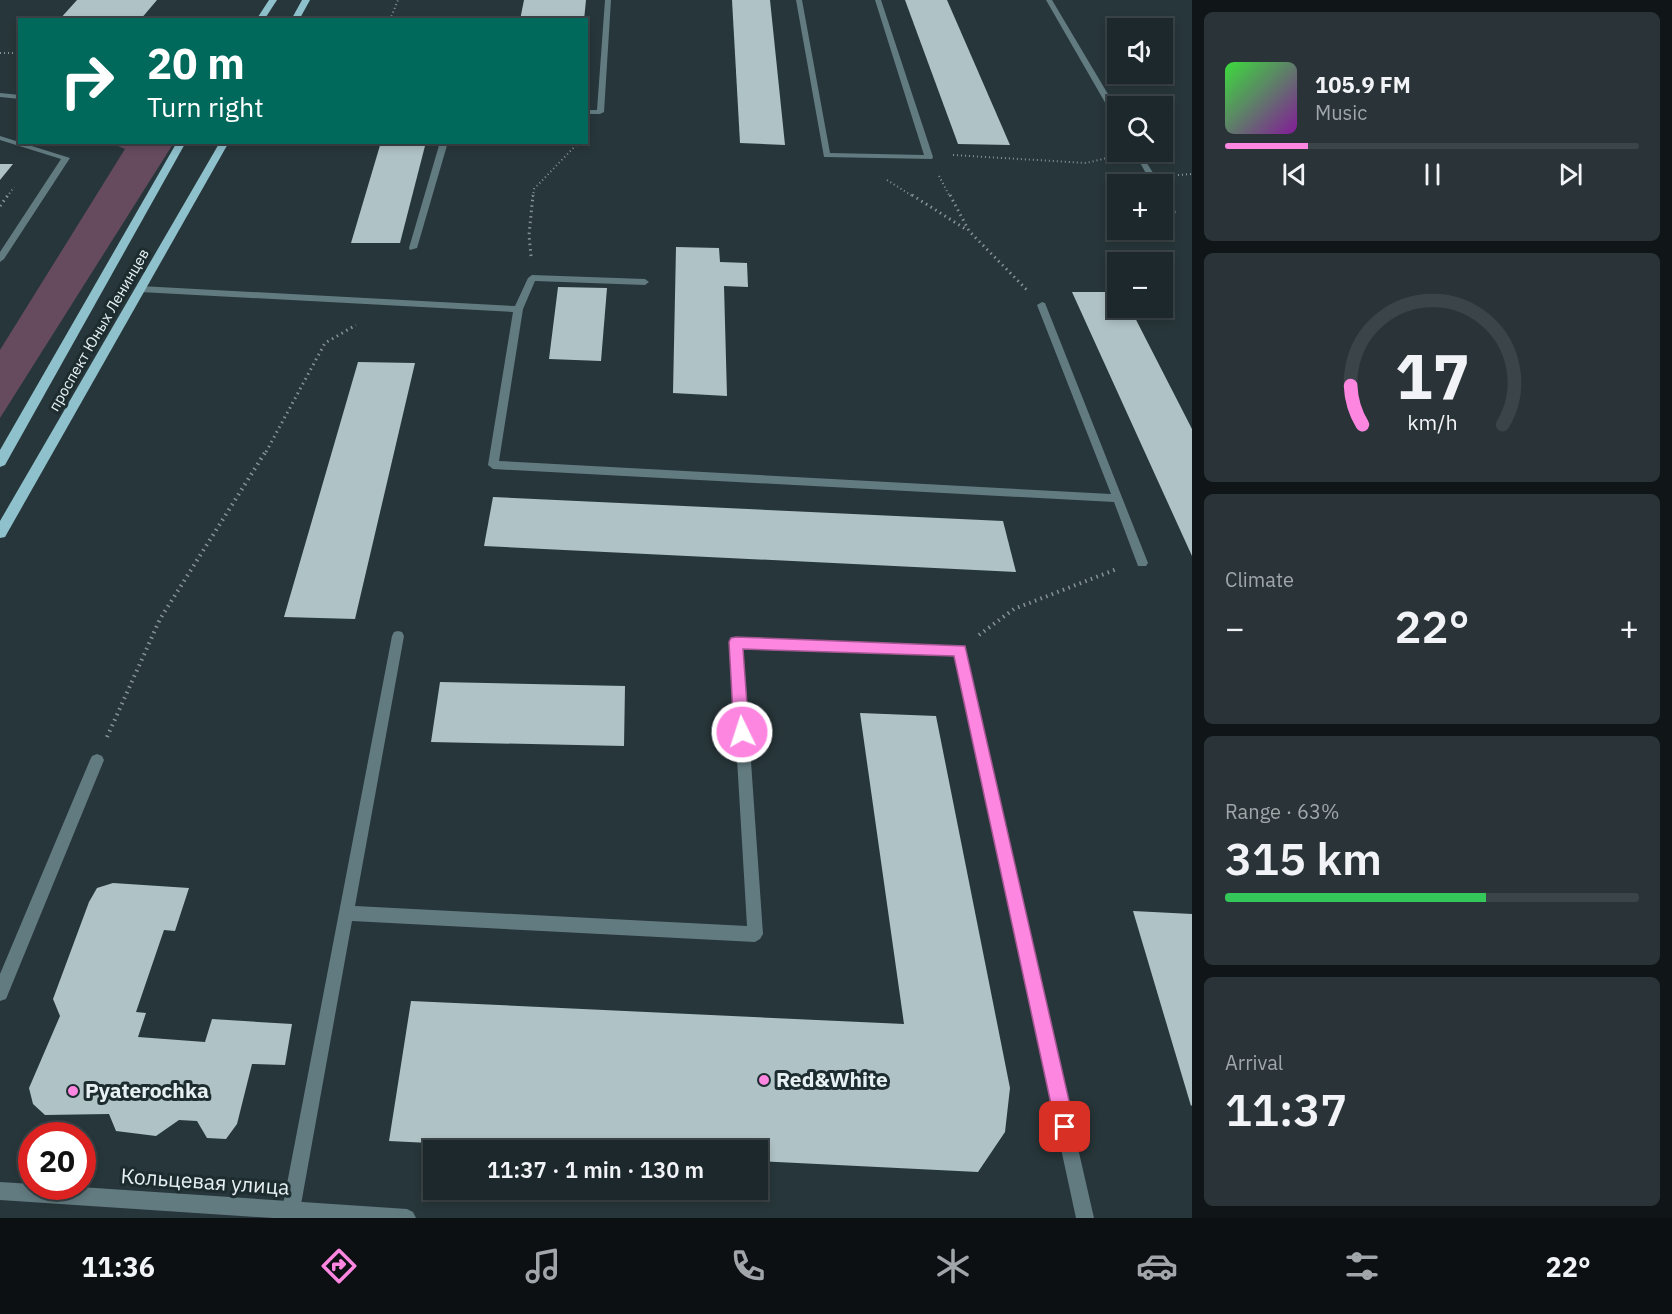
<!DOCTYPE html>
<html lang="en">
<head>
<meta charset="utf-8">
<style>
  :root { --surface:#1d282c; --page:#2a3438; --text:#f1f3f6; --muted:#a0a6a9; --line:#3b4448; --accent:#fd86e1 }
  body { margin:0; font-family:"IBM Plex Sans",sans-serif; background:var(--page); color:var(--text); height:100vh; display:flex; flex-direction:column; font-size:22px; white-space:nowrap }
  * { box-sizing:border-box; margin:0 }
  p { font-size:20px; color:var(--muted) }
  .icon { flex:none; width:33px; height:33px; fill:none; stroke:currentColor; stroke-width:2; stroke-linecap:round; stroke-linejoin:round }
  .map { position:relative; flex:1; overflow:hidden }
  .sheet { display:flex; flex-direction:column; gap:12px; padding:12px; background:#101618; width:480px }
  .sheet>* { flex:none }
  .banner { position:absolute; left:18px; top:18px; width:570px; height:126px; border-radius:0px; box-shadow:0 3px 9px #0003,0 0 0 2px var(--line); background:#00695c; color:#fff; overflow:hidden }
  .buttons { position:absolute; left:1107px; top:18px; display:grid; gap:12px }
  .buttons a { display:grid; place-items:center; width:66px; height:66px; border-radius:0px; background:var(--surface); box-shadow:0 3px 9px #0003,0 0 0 2px var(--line); font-size:30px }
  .speed { position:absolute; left:18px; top:1122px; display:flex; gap:12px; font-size:30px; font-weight:700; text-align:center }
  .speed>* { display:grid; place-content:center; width:78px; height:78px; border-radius:50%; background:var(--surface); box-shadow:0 3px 9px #0003,0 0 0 2px var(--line); line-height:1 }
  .speed .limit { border:9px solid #d22; background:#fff; color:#111 }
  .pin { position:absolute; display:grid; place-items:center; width:51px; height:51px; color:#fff; margin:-26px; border-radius:12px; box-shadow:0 3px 9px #0006 }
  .me { position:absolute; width:66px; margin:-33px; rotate:356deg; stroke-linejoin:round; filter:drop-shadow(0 0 4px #0008) }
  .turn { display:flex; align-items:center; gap:21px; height:126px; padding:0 30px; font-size:27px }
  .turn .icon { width:78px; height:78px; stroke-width:2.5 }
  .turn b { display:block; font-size:42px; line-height:51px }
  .big { font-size:45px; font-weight:600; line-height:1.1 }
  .sheet .tile { flex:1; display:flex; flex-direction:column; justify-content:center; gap:9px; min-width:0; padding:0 21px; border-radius:9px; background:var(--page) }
  .sheet .dial { align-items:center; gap:0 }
  .dial svg { height:156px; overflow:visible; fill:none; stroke:var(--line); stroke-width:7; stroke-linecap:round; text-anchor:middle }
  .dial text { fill:var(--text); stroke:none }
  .song { display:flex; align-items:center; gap:18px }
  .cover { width:72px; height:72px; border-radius:9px; background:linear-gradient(135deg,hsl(120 70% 55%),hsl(290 70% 35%)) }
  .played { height:6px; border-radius:3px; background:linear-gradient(90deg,var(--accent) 20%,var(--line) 20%) }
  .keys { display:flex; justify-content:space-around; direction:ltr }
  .heat { display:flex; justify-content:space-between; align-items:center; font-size:33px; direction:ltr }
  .charge { height:9px; border-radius:4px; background:linear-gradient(90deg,#34c759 63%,var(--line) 0) }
  .trip { position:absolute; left:423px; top:1140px; width:345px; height:60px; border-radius:0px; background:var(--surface); box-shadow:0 3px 9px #0003,0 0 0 2px var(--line); font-weight:600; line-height:60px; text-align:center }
  .tabs { display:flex; height:96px; justify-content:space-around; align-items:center; background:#0c1012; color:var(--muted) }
  .tabs .icon { width:42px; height:42px }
  .tabs .active { color:var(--accent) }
  .tabs b { font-size:27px; color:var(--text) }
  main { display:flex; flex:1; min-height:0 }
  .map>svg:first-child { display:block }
  .green { fill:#664b5f }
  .building { fill:#afc2c6 }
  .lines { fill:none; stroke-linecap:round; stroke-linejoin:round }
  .path-far2 { stroke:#869396; stroke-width:2; stroke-dasharray:1 3; stroke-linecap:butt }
  .path-far1 { stroke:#869396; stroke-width:3; stroke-dasharray:1.5 4; stroke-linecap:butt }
  .path { stroke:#869396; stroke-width:4; stroke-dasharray:1.5 4.5; stroke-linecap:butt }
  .lane { fill:#627b80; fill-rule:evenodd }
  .street { fill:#627b80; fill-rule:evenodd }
  .primary { fill:#8ec1cc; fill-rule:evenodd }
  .route { fill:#fd86e1; stroke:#a45792; stroke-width:1.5 }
  .poi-dot { fill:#fd86e1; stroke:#1d2c2f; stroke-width:2 }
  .labels { text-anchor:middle; stroke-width:6; stroke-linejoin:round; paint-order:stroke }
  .far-street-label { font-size:15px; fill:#e7f1f3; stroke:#1d2c2f }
  .near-poi-label { font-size:21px; font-weight:bold; fill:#e7f1f3; stroke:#1d2c2f; text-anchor:start }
  .near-street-label { font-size:21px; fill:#e7f1f3; stroke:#1d2c2f }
</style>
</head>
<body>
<main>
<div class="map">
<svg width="1192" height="1218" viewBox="0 0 1192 1218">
  <rect width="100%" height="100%" fill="#27363a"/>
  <polygon class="green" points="111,143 173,144 0,418 0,350 125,149"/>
  <g class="building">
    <polygon points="77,0 157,0 140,20 59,20"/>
    <polygon points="524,0 586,0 584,20 520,20"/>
    <polygon points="732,0 770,0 785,145 740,143"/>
    <polygon points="905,0 947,0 1010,145 958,144"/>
    <polygon points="381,142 426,142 400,243 351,243"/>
    <polygon points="0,164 13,164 0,180"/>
    <polygon points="676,247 719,248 720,262 747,263 748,287 724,286 727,396 673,393"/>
    <polygon points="558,287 607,288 601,361 549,359"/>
    <polygon points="1072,292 1118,292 1118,308 1130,308 1192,429 1192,556"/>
    <polygon points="358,362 415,363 355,619 284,617"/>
    <polygon points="493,497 1003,521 1016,572 484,546"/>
    <polygon points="440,682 625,686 624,746 431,742"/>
    <polygon points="860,713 936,716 1010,1088 1005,1132 978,1172 758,1161 758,1150 569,1150 389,1141 411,1001 904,1024"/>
    <polygon points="113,883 189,888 175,931 164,930 136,1012 146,1013 138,1037 205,1042 212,1019 292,1024 285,1065 252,1064 237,1124 226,1139 207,1138 197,1121 179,1120 156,1136 116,1131 109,1114 45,1115 33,1104 29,1088 60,1016 53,999 89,902 97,888"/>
    <polygon points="1133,911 1192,914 1192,1105 1191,1106"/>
  </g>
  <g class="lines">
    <g class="path-far2">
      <polyline points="390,20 398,0"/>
      <polyline points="0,53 20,53"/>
      <polyline points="953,155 1086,163 1116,156"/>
      <polyline points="1178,175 1192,174"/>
      <polyline points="939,176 950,197"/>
      <polyline points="887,180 914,197"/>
      <polyline points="7,197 14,187"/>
      <polyline points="533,197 534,189 579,142"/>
    </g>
    <g class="path-far1">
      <polyline points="912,195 967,230"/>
      <polyline points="950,195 969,231 1027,290"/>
      <polyline points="0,206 8,195"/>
      <polyline points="531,256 529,235 533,195"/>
      <polyline points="266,452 325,343 356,325"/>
    </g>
    <g class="path">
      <polyline points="979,635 1014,609 1117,569"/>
      <polyline points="107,737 160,619 266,451"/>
    </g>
    <g class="lane">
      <polygon points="605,0 611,0 604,112 600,114 586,114 586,110 597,110"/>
      <polygon points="796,0 802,0 830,153 924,155 875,0 881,0 933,157 932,159 824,157"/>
      <polygon points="0,136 70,158 4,259 0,262 0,252 61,159 0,140"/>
      <polygon points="440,142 448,142 417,248 410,250 409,248"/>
      <polygon points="532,275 645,279 649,282 645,285 535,281 523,309 499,461 1111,494 1037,305 1042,302 1045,303 1148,563 1146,566 1138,566 1114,502 493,469 488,465 513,312 140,292 136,289 140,286 515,306 528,278"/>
      <polygon points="398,631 402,632 404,636 355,906 747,926 730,642 732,638 736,637 963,646 1094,1218 1076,1218 954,655 743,647 763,934 760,939 755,942 352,921 300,1210 297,1216 293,1218 285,1216 282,1210 392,636 394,632"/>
      <polygon points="97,754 102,756 104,760 6,999 0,1001 0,974 90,760 92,756"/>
    </g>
    <g class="street">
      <polygon points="1046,0 1052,0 1118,111 1118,120 1114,118"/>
      <polygon points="0,93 20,95 20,99 0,97"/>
      <polygon points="1134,152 1140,152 1160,184 1152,184"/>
      <polygon points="1162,194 1165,194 1176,212 1175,214 1169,214 1162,203"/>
      <polygon points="0,1182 32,1184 32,1186 65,1186 407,1209 413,1212 416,1218 273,1218 0,1200"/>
    </g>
    <g class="primary">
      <polygon points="269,0 277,0 264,20 256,20"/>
      <polygon points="302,0 310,0 299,20 291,20"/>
      <polygon points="177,142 186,142 5,465 0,467 0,450"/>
      <polygon points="220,142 229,142 5,537 0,538 0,521"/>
    </g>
  </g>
  <polygon class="route" points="736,637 965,646 1075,1127 1072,1134 1065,1137 1058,1134 1056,1127 954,656 743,649 749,732 747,737 742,739 736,737 734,732 729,642 731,638"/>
  <g class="poi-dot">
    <circle cx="764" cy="1080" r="6"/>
    <circle cx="73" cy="1091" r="6"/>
  </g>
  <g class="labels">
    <g class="far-street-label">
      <text transform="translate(99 330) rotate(-60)" y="5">проспект Юных Ленинцев</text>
    </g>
    <g class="near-poi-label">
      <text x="776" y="1087">Red&amp;White</text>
      <text x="85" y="1098">Pyaterochka</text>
    </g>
    <g class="near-street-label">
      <text transform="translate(205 1182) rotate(4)" y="7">Кольцевая улица</text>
    </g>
  </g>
</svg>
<div class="buttons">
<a><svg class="icon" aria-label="sound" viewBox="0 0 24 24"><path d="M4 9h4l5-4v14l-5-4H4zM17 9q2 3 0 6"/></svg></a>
<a><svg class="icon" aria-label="search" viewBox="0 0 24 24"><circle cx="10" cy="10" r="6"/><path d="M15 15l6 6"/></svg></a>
<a>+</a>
<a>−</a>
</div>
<div class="speed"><div class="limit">20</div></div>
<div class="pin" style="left:1065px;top:1127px;background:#d93025"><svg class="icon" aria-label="arrive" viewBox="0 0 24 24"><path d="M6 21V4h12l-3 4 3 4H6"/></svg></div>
<svg class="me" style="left:742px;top:732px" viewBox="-20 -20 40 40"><circle r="17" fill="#fd86e1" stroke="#fff" stroke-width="3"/><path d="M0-11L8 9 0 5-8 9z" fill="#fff"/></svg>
<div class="trip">11:37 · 1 min · 130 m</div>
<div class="banner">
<div class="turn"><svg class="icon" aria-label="right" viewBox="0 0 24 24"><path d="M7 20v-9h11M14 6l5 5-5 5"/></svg><div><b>20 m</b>Turn right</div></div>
</div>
</div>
<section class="sheet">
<div class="tile">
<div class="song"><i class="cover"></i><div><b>105.9 FM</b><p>Music</p></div></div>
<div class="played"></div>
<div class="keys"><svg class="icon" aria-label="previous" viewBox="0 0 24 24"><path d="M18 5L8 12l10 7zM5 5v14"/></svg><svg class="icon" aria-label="pause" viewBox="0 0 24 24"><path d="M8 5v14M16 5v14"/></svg><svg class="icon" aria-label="next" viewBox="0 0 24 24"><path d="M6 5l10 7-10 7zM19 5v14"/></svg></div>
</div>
<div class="tile dial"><svg viewBox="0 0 100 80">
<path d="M14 69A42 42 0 1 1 86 69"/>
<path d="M14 69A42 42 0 0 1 8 49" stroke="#fd86e1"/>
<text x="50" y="56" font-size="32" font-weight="700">17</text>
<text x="50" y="72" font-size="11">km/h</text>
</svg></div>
<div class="tile"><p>Climate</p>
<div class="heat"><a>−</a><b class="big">22°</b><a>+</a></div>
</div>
<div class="tile"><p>Range · 63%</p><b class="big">315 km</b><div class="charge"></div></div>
<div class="tile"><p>Arrival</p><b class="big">11:37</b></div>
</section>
</main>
<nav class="tabs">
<b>11:36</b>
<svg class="icon active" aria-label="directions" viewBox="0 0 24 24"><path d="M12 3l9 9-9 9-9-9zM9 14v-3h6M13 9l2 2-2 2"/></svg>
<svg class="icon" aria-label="music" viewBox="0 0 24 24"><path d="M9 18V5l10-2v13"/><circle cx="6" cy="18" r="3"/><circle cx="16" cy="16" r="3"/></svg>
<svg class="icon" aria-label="phone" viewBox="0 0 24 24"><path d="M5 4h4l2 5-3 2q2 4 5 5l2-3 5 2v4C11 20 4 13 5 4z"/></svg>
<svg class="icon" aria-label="climate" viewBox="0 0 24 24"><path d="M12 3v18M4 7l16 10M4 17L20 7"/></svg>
<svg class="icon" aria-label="car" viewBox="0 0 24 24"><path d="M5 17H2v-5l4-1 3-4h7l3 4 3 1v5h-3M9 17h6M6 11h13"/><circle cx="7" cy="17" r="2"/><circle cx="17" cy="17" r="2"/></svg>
<svg class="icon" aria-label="filters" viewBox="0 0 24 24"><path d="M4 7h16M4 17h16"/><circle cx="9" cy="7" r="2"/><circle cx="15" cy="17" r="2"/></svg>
<b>22°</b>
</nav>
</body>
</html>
